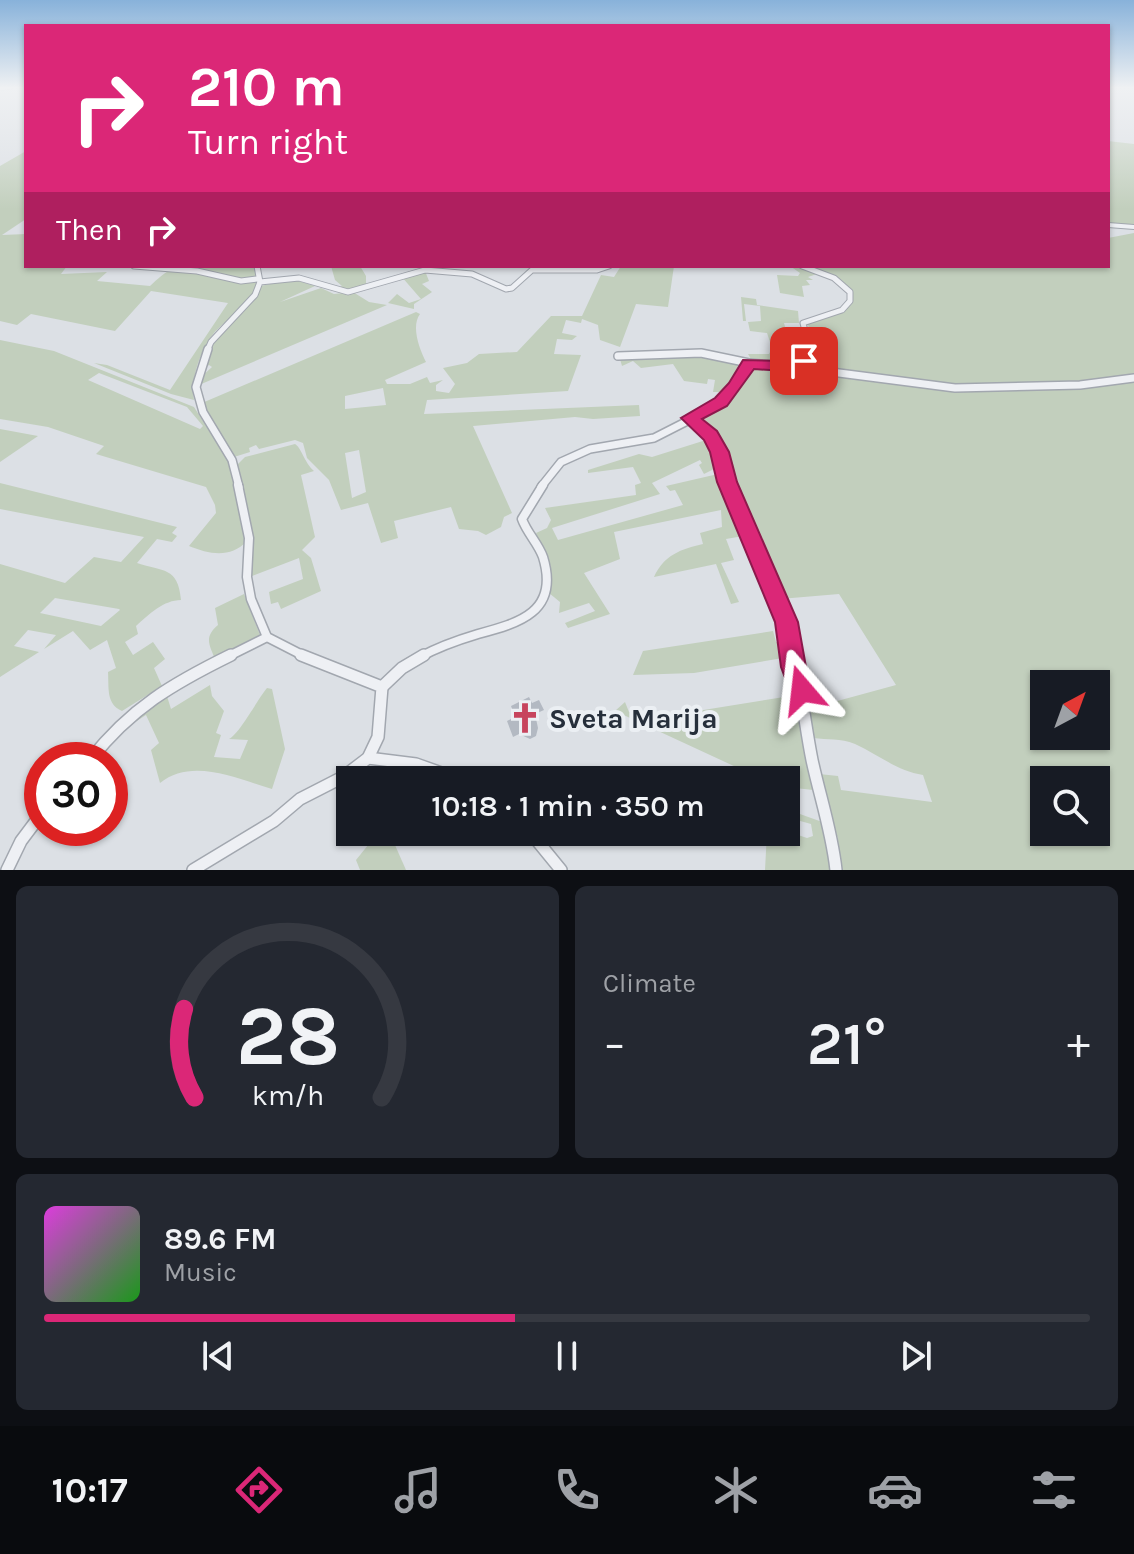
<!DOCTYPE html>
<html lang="en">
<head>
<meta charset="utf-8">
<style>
  :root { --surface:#171b24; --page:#242831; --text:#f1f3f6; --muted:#9ea1a6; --line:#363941; --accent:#db2777 }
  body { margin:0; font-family:Karla,sans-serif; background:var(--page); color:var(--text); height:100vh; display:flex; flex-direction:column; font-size:30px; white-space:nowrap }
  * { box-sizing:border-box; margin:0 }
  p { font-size:26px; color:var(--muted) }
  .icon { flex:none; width:44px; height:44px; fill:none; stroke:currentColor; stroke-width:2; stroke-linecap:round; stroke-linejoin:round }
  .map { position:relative; height:870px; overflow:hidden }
  .side { display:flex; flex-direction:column; gap:16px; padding:16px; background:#0d0f14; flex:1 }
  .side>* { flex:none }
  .guide { position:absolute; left:24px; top:24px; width:1086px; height:244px; border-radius:0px; box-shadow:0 2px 6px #0004; background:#db2777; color:#fff; overflow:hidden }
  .needle { width:52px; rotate:41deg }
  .controls { position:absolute; left:1030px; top:670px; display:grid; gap:16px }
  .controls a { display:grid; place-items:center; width:80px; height:80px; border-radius:0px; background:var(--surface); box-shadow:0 2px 6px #0004; font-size:40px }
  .speed { position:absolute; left:24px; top:742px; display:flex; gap:16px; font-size:40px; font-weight:700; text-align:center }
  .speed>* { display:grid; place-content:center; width:104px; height:104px; border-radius:50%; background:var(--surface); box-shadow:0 2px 6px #0004; line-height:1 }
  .speed .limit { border:12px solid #d22; background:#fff; color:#111 }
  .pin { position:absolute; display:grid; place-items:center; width:68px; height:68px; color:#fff; margin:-34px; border-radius:16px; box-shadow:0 4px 12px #0006 }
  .me { position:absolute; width:88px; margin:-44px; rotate:343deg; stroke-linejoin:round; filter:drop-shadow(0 0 6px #0008) }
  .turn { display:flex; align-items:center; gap:28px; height:168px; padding:0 32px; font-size:36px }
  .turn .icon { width:104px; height:104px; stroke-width:2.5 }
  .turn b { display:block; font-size:56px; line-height:68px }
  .then { display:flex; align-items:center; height:76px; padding:0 32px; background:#0003; gap:16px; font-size:30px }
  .big { font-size:60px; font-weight:600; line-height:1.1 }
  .side .tile { flex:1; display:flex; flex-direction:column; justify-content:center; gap:12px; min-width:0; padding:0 28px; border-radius:12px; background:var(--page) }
  .side .dial { align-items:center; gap:0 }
  .dial svg { height:208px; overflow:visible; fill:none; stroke:var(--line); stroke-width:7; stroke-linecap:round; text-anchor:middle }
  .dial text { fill:var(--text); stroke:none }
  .song { display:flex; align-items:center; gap:24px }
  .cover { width:96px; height:96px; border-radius:12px; background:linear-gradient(135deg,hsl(300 70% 55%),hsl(120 70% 35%)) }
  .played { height:8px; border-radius:4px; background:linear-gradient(90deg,var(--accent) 45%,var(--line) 45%) }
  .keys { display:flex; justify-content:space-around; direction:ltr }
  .heat { display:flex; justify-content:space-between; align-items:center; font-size:44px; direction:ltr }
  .side .tiles { flex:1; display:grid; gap:16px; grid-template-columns:1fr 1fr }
  .tile:last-child { grid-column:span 2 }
  .trip { position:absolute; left:336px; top:766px; width:464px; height:80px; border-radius:0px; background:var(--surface); box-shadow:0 2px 6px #0004; font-weight:600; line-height:80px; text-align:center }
  .dock { display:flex; height:128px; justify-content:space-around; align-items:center; background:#090b0e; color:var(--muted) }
  .dock .icon { width:56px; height:56px }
  .dock .on { color:var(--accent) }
  .dock b { font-size:36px; color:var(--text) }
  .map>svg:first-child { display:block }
  .green { fill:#c2cfbd; fill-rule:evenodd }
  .building { fill:#b3b9c2 }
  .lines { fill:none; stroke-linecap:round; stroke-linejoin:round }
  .minor-far5-casing { stroke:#a2a7af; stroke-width:4 }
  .minor-far4-casing { stroke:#a2a7af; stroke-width:6 }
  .minor-far3-casing { stroke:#a2a7af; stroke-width:7 }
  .minor-far2-casing { stroke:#a2a7af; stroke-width:10 }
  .minor-far1-casing { stroke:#a2a7af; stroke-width:11 }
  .minor-casing { stroke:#a2a7af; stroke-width:14 }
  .minor-far5 { stroke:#eef0f4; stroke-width:3 }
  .minor-far4 { stroke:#eef0f4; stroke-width:4 }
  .minor-far3 { stroke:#eef0f4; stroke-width:5 }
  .minor-far2 { stroke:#eef0f4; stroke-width:7 }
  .minor-far1 { stroke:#eef0f4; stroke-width:8 }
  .minor { stroke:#eef0f4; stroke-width:11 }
  .route { fill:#db2777; stroke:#8e194d; stroke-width:2 }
  .labels { text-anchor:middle; stroke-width:8; stroke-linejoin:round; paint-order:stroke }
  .near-poi-label { font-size:28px; font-weight:bold; fill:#262f3b; stroke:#ebeff3; text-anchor:start }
</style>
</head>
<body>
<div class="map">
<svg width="1134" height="870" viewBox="0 0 1134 870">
  <rect width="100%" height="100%" fill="#dce0e5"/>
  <g class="green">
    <polygon points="1108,141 1134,144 1134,226 1108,224"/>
    <path d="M26 151V219L2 235 26 234V266H72H67L61 274 107 272 97 281 150 286C174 263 178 267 196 270L198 267 190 266 255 267C254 274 257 280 257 286 256 300 223 322 214 333 201 349 190 379 194 400L171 394 94 363 107 365 170 390 228 303 151 291 115 331 31 314 17 325 0 321V166Z"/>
    <path d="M1134 233V870H839L838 839 819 774 838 776 841 790 932 802 923 775C897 771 879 755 855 744 840 738 828 740 813 738L808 709 896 685 839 594 780 599 753 531 724 471 720 448 696 421 722 404 754 367 806 362 813 352 808 324 851 305 853 294 835 277 806 266H1108V238ZM1044 684H1096V736H1044ZM1044 780H1096V832H1044Z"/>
    <polygon points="331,266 360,266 366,276 366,286 350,290 336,289 342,286 335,280"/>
    <path d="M621 266H674L668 307 636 304 620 347 600 340 598 325 582 319 581 323 566 320 562 333 577 336 572 340 557 339 554 354 581 355 568 391 427 400 424 414 639 405 640 416 593 419 575 417 473 426 512 513 504 517 501 527 486 535 478 531 459 529 451 507 394 521 398 538 381 543 368 503 341 510 329 480 307 458 303 443 295 440 259 449 256 445 249 448 250 452 234 457 202 403 416 312 420 314C411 326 419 348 426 362L385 380 387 384H410L427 377 430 383 443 380 436 385V391L449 393 455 384 443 368 467 363 479 354 517 352 551 316H582L601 275 614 277ZM383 388 386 405 345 409V396ZM359 450 366 492 352 498 345 453Z"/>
    <polygon points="790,266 820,273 808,277 813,280 806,280 810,285 802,286 804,297 780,293 777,275 798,276 800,273"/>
    <polygon points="425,271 429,281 422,284 432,292 414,304 414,309 388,303 397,294 409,303 421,299 401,276"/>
    <polygon points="292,279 315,286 280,302 321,288 334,294 353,292 369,302 387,305 199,385 200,378 212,367 209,365 205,368 212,343 261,286"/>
    <polygon points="741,297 756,299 757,305 798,311 799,323 784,323 791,347 808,349 808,355 792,364 751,359 748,354 769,354 772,348 767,333 750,331 748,322 761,321 760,306 744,304 746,321 743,321"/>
    <path d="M0 340 54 351 194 407 231 465 247 541C230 559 209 554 189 546L216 513 215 505 206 487 96 454 104 446 48 427 0 419ZM99 373 187 407 203 426 200 429 88 380Z"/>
    <polygon points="699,354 741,364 745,368 727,392 713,392 715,380 708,379 707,384 684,381 673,364 641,368 633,361 622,366 620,359"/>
    <polygon points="0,429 38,436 0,462"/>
    <path d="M706 440 717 456 718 467 704 474 699 465 702 463 700 460 652 483 660 494 552 528 558 540 683 505 675 490 670 491 666 486 718 474 749 535 726 539 734 560 721 563 739 602 731 604 716 564 654 577C664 555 681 549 703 544L700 533 722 527 721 510 614 532 620 559 584 573 610 614 568 628 565 623 595 611 589 603 559 613 560 602 549 593 551 567 536 533 547 528 551 520 545 508 636 495 635 485 641 483 633 467 588 473V470L639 454 652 457Z"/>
    <path d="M295 444C301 447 304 462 314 471L301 475 315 537 302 550 311 558 321 591 281 609 278 602 271 604 269 592 303 579 299 558 252 576 237 465 245 457Z"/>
    <path d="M0 483 177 527 172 533 177 536 172 542 157 539 137 563C163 572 178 566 181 600 164 600 149 614 136 626L138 634 125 642 133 655 153 642 165 659 154 668 162 686 122 711C106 704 109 688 108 672L116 668 107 640 90 650 73 631 44 649 56 635 28 630 14 646 39 652 0 677V564L65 583 94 557 121 562 144 537 0 509ZM55 598 119 609 120 610 101 626 40 613Z"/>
    <path d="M244 594 260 635 256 640 215 659C209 644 204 637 218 625L215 608Z"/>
    <polygon points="773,631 776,642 785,641 789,657 694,673 633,675 643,651"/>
    <path d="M210 685 212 696 224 711 216 733 221 735 214 757 240 759 248 740 229 739C240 733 257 700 267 688L272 689 285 749 272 789C238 779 192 757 160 783L151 750 159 743 146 715 123 730 166 693 171 709Z"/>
    <polygon points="784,697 791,716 803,714 813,790 786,787 786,780 764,780 615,711 625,702 629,712 691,712"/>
    <polygon points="786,809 825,823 831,870 765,870 767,832 786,831 807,838 813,836 811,824 786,817"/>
    <polygon points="377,834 391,836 406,870 360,870 356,860"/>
  </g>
  <polygon class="building" points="529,697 532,703 539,700 544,710 535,714 538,728 536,736 530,739 519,734 513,737 507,721 515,717 511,706"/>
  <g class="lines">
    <defs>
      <polyline id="minor-far5" points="0,89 13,87"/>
      <polyline id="minor-far4" points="1108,225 1134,227"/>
      <g id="minor-far3">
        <polyline points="134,266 197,271 241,281 257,279"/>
        <polyline points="257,266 260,282"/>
        <polyline points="802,266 834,278 850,292 850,301 842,310 803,323 810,351"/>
        <polyline points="207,351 211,342 255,295 260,282 299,278 348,292 425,270 472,274 506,289 512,288 532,270 597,270 609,266"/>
      </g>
      <g id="minor-far2">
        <polyline points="208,349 196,387 203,412 232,460 239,487"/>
        <polyline points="749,363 785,366 804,361 809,349"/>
        <polyline points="785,366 955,388 1080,385 1134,378"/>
        <polyline points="690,418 714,440 729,487"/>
        <polyline points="541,487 561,462 590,449 654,438 711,409 729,394 749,363 701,353 618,356"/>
      </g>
      <g id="minor-far1">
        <polyline points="238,485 249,538 247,577 251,599 267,637 306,657"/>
        <polyline points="728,485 787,622 793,657"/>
        <polyline points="227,657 267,637"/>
        <path d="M420 657C438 647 458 640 478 634 519 623 560 612 543 557 538 543 527 533 522 519L543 485"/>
      </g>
      <g id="minor">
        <path d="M792 655C802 690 805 725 812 760 820 797 832 832 836 870"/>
        <polyline points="382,687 402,668 424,655"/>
        <polyline points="368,758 416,764 461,780"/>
        <path d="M90 760C131 708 172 684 231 655"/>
        <polyline points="530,832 561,870"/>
        <polyline points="7,870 21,841 42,813"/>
        <polyline points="193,870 274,821 300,799 343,777 368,758 378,737 382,687 301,655"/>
      </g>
    </defs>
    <use href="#minor-far5" class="minor-far5-casing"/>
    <use href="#minor-far4" class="minor-far4-casing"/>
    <use href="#minor-far3" class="minor-far3-casing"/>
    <use href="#minor-far2" class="minor-far2-casing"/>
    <use href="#minor-far1" class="minor-far1-casing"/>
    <use href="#minor" class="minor-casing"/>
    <use href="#minor-far5" class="minor-far5"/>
    <use href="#minor-far4" class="minor-far4"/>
    <use href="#minor-far3" class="minor-far3"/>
    <use href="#minor-far2" class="minor-far2"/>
    <use href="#minor-far1" class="minor-far1"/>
    <use href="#minor" class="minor"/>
  </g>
  <linearGradient id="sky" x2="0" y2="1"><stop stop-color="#88b2da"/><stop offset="0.42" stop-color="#eff1f3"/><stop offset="1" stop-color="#eff1f3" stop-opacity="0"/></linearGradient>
  <rect width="1134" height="209" fill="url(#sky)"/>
  <polygon class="route" points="804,356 812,361 809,365 785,371 754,369 727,406 702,419 717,431 729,452 737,482 798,622 806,667 814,690 811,699 802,703 793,699 781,667 775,622 717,482 710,452 704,440 681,418 715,398 729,383 743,360 785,361"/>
  <defs>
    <symbol id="church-bare" viewBox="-9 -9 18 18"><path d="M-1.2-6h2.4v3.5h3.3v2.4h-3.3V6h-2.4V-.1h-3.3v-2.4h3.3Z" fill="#c7445d" stroke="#ebeff3" stroke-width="2.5" paint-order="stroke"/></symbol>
  </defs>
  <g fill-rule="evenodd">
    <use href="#church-bare" x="503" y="696" width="44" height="44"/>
  </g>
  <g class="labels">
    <g class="near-poi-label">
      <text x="549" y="728">Sveta Marija</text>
    </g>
  </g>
</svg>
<div class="controls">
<a><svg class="needle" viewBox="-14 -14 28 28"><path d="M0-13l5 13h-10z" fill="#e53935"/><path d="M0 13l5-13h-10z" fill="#9ea1a6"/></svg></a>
<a><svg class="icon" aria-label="search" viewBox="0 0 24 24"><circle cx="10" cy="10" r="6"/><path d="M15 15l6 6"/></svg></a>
</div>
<div class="speed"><div class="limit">30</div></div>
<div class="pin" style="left:804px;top:361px;background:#d93025"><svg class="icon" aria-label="arrive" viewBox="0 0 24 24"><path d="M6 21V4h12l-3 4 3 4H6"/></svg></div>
<svg class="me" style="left:802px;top:690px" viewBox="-20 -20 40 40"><path d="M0-17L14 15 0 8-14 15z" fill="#db2777" stroke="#fff" stroke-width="4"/></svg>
<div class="trip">10:18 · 1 min · 350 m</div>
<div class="guide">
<div class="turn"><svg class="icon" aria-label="right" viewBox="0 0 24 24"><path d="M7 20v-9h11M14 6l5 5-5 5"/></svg><div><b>210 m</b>Turn right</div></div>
<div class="then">Then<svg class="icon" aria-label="right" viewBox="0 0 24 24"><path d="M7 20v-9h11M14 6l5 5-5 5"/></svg></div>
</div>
</div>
<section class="side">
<div class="tiles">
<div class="tile dial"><svg viewBox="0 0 100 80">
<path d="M14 69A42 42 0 1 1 86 69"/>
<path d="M14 69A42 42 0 0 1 10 35" stroke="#db2777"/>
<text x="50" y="56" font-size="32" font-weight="700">28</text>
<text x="50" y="72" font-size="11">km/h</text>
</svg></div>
<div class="tile"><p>Climate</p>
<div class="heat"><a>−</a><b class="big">21°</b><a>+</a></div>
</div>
<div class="tile">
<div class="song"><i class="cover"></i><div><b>89.6 FM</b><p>Music</p></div></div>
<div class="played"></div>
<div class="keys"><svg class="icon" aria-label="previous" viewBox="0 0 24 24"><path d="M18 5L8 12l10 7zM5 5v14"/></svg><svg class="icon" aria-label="pause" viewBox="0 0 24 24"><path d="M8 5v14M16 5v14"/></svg><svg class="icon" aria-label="next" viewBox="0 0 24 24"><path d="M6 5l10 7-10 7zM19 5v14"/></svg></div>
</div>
</div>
</section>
<nav class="dock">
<b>10:17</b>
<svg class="icon on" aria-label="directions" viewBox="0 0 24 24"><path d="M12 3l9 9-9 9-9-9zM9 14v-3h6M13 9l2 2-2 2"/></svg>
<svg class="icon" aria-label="music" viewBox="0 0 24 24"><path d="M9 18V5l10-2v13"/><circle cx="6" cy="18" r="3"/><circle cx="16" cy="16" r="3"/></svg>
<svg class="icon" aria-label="phone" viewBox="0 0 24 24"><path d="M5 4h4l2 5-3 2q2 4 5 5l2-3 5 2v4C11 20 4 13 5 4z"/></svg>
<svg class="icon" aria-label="climate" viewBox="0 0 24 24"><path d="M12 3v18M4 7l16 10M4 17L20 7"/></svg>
<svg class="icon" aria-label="car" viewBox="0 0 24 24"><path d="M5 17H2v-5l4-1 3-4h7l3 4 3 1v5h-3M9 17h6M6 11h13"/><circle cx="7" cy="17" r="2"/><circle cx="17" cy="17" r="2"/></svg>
<svg class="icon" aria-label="filters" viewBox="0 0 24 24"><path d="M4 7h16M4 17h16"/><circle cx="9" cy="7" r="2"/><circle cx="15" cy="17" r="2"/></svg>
</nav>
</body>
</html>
